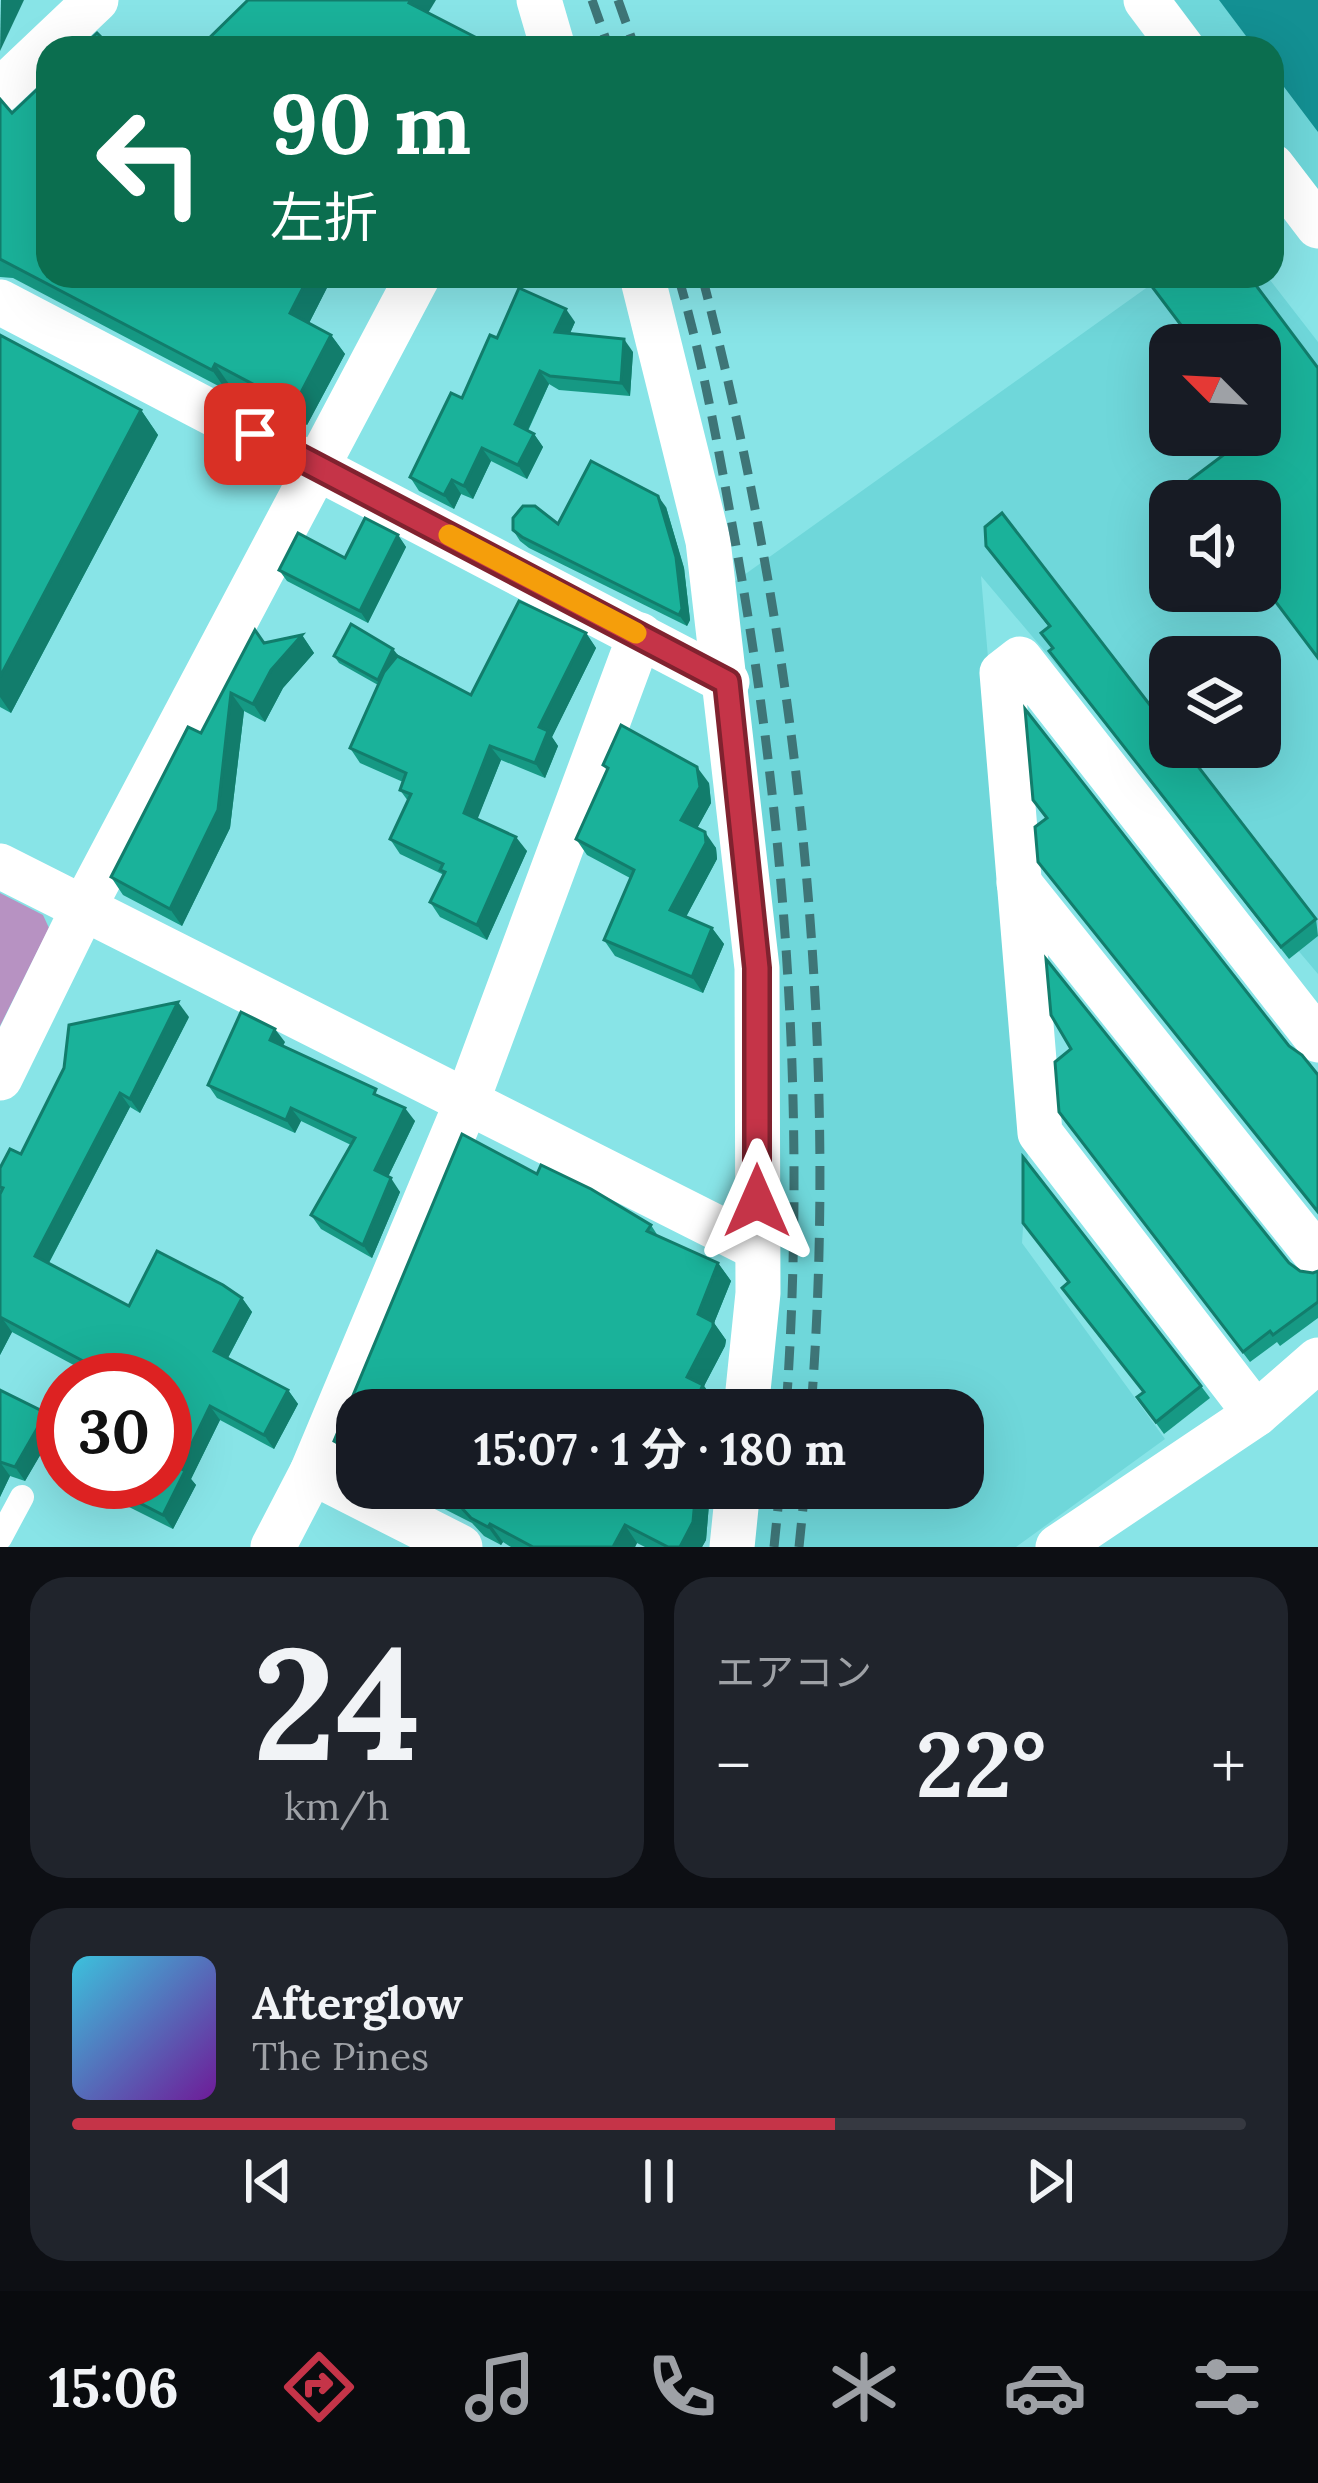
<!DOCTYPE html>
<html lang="ja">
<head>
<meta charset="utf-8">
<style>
  :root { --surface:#171b24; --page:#20242c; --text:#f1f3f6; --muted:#9ea1a6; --line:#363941; --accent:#c53448 }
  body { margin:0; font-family:Lora,"Noto Sans JP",serif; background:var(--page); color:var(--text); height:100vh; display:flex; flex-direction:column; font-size:45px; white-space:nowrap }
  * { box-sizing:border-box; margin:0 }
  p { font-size:39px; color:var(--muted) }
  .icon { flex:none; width:66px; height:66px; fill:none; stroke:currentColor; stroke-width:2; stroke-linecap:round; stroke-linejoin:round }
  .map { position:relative; height:1547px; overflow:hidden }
  .sheet { display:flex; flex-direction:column; gap:30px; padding:30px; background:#0d0f14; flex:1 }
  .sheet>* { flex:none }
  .hud { position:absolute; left:36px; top:36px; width:1248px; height:252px; border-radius:36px; box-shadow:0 12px 48px #0002; background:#0b6e4f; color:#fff; overflow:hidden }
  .needle { width:78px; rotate:294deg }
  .fabs { position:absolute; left:1149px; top:324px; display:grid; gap:24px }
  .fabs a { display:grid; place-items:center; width:132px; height:132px; border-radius:24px; background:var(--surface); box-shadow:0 12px 48px #0002; font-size:60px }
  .speed { position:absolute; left:36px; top:1353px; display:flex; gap:24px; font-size:60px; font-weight:700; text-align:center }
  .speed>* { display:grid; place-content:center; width:156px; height:156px; border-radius:50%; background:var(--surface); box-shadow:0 12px 48px #0002; line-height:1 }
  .speed .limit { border:18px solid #d22; background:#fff; color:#111 }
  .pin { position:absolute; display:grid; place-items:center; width:102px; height:102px; color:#fff; margin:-51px; border-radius:24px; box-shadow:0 6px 18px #0006 }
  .me { position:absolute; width:132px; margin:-66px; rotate:0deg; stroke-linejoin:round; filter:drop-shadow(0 0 9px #0008) }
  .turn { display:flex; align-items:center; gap:42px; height:252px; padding:0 36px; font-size:54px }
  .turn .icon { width:156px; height:156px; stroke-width:2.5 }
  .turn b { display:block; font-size:84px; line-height:102px }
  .big { font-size:90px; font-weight:700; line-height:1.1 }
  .sheet .card { flex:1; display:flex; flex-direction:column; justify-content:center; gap:18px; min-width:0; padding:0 42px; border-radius:36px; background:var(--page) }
  .sheet .dial { align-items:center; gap:0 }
  .dial b { font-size:156px; line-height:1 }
  .song { display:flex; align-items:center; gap:36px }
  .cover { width:144px; height:144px; border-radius:18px; background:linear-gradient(135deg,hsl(190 70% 55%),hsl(280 70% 35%)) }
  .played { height:12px; border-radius:6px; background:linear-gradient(90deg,var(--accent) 65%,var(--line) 65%) }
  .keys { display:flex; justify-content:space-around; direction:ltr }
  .heat { display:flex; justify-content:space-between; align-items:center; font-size:66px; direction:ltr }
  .sheet .tiles { flex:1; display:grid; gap:30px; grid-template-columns:1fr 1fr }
  .card:last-child { grid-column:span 2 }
  .trip { position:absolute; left:336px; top:1389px; width:648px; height:120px; border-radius:36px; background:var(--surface); box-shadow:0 12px 48px #0002; font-weight:700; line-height:120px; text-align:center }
  .tabs { display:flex; height:192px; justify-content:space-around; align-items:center; background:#090b0e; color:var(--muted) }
  .tabs .icon { width:84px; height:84px }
  .tabs .on { color:var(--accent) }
  .tabs b { font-size:54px; color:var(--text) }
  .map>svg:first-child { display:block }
  .built { fill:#6fd7da; fill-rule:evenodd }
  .green { fill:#b792c2 }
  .water { fill:#139093 }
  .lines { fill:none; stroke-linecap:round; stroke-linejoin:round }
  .lane { stroke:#fff; stroke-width:24 }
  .street { stroke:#fff; stroke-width:45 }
  .rail { stroke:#3e7577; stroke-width:9; stroke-dasharray:24 12; stroke-linecap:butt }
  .wall { fill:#169984 }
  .shaded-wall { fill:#127d6c }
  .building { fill:#1ab29a; stroke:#127d6c; stroke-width:3 }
  .route-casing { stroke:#80222f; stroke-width:30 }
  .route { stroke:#c53448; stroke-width:21 }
  .slow { stroke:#f59e0b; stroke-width:21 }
</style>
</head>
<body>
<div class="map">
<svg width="1318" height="1547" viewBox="0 0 1318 1547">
  <rect width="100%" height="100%" fill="#88e4e7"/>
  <g class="built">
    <polygon points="1169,0 1318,0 1318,194 1272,134 1272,48 1206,48"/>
    <path d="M1163 276H1267L1318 342V974L981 576 1029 1135 1022 1243 1165 1439 1016 1547H753L759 1488H963V1410H767L730 585ZM1170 345H1260V435H1170ZM1170 501H1260V591H1170ZM1170 657H1260V747H1170Z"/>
  </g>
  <polygon class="green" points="0,893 43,915 49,928 0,1026"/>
  <polygon class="water" points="1219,0 1318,0 1318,132 1272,71 1272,48 1255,48"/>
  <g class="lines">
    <polyline class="lane" points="0,1538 22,1497"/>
    <g class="street">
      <polyline points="539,0 553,48"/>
      <polyline points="1146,0 1182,48"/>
      <polyline points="0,91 96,0"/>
      <polyline points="1272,166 1318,226"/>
      <polyline points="642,276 708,541 757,968 758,1293 746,1410"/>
      <polyline points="0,302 727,682"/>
      <polyline points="0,866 757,1248"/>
      <polyline points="1019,883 1318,1257"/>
      <polyline points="0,1078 83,909 418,276"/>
      <polyline points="1256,1414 1040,1133 1002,673 1020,659 1318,1040"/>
      <polyline points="312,1472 460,1547"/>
      <polyline points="273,1547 312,1472 466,1104 640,635"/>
      <polyline points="732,1547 738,1488"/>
      <polyline points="1058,1547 1256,1414 1318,1360"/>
    </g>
    <g class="rail">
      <polyline points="592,0 609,48"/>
      <polyline points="618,0 635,48"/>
      <path d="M678 276C702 357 717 441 732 524 786 815 807 1115 786 1410"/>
      <path d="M702 276C797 636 840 1039 811 1410"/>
      <polyline points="774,1547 780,1488"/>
      <polyline points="799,1547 805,1488"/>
    </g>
  </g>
  <g class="wall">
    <polygon points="0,98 48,276 333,276 309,323 331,335 345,354 307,425 229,384 226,390 13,278 0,277"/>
    <polygon points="494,276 548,276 515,286"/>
    <polygon points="575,322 570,333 633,352 630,396 559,390 549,384 528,431 534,434 543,447 527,479 491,461 473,499 461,494 454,509 419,491 410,477 462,398 497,338"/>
    <polygon points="0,335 141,410 158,435 11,713 0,707"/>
    <polygon points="666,507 684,568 690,620 687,626 529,548 520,541 513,530"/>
    <polygon points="398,535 406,547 368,623 287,581 279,570 345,558"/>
    <polygon points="986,546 1316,919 1318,936 1289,959 1058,663 1053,649 1049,627"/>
    <polygon points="586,633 596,648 552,737 558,746 545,778 501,760 477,819 527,851 487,940 440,917 430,902 444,875 400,854 390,839 408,801 400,790 403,782 360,763 350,748 378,685 339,663 334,656 398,655 471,695"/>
    <polygon points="302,635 314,653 283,688 265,722 244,711 230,828 182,926 123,895 111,877 201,733 264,643"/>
    <polygon points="603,765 709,783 711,803 697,828 716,848 717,859 686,917 712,928 724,944 703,993 615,956 604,940 630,878 587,855 576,839 607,770"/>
    <polygon points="189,1017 140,1113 130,1107 49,1263 129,1306 242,1298 252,1312 228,1358 288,1390 298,1404 274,1449 220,1420 191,1479 196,1485 173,1529 113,1499 103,1484 165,1482 83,1370 12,1332 0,1355 0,1168 21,1154"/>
    <polygon points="285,1042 282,1046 382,1097 415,1121 388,1177 400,1192 372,1258 321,1229 311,1215 351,1145 301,1121 295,1133 217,1098 208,1085"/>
    <polygon points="1059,1112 1300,1271 1313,1273 1318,1271 1318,1318 1280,1346 1277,1342 1250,1362"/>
    <polygon points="462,1134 537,1174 541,1165 591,1189 651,1225 658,1236 718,1263 731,1281 714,1323 726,1340 725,1346 704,1386 716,1403 713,1410 357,1410 357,1465 347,1459 334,1441"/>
    <polygon points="1201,1386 1210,1398 1164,1434 1137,1397"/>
    <polygon points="0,1390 56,1428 25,1481 10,1476 0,1497"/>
    <polygon points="403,1488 698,1488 709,1504 706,1540 702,1547 645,1547 637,1543 635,1547 511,1547 503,1542 501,1545 484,1536 472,1523"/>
  </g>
  <g class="shaded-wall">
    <polygon points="1,0 24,0 0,51"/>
    <polygon points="411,0 436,0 422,23 409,3"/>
    <polygon points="477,38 484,48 471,48"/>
    <polygon points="309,276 333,276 304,333 290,313"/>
    <polygon points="566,309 575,322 565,345 555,332"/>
    <polygon points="331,335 345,354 307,425 294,406"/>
    <polygon points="624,339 633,352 630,396 621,383"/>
    <polygon points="215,364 229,384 226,390 212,370"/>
    <polygon points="540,371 549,384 524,438 515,424"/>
    <polygon points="141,410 158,435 11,713 0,697 0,677"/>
    <polygon points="534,434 543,447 527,479 518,465"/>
    <polygon points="482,448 491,461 473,499 464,486"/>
    <polygon points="452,480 461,494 454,509 444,495"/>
    <polygon points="658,496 666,507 684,568 690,620 687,626 679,615"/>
    <polygon points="398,535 406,547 368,623 360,611"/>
    <polygon points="586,633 596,648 552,737 558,746 545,778 535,763 539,727"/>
    <polygon points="302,635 314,653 283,688 265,722 253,704 271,670"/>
    <polygon points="393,649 398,655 382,687 378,680"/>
    <polygon points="231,693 244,711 230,828 182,926 170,909"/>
    <polygon points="490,746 501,760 474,828 464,813"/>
    <polygon points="697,767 709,783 711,803 693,836 681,820"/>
    <polygon points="705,832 716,848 717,859 681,926 670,910"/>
    <polygon points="516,837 527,851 487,940 477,925"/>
    <polygon points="712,928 724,944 703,993 692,977"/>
    <polygon points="178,1002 189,1017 140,1113 130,1099"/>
    <polygon points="275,1029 285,1042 279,1054 270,1040"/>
    <polygon points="120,1093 130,1107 45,1270 35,1256"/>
    <polygon points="291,1108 301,1121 295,1133 286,1120"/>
    <polygon points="405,1108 415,1121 385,1183 375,1170"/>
    <polygon points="391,1178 400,1192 372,1258 363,1245"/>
    <polygon points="718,1263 731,1281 714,1323 726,1340 725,1346 704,1386 716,1403 713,1410 701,1410 687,1377 698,1314"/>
    <polygon points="242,1298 252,1312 224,1365 214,1351"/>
    <polygon points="2,1318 12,1332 0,1355 0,1322"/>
    <polygon points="288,1390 298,1404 274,1449 264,1435"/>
    <polygon points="210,1406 220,1420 191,1479 196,1485 173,1529 163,1515 180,1468"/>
    <polygon points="46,1413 56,1428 25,1481 15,1467"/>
    <polygon points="0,1462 10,1476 0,1497"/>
    <polygon points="696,1488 698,1488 709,1504 706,1540 702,1547 680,1547"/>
    <polygon points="490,1524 503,1542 501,1545 488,1527"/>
    <polygon points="625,1525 637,1543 635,1547 613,1547"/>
  </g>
  <g class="building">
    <polygon points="248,0 411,0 409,3 477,38 471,48 199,48"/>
    <polygon points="97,33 112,48 81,48"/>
    <polygon points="48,79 48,276 309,276 290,313 331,335 294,406 215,364 212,370 0,259 0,99 12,113"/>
    <polygon points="1144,276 1249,276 1318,368 1318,658 1260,581 1260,501 1200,501 1186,483 1250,435 1260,435 1260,345 1196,345"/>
    <polygon points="519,288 566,309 555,332 624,339 621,383 550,376 540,371 515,424 534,434 518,465 482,448 464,486 452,480 444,495 410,477 451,393 462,398 490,335 497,338"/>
    <polygon points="0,335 141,410 0,677"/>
    <polygon points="591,461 658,496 676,557 682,609 679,615 522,537 513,530 513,518 523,506 535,506 558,524"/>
    <polygon points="1002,513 1170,731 1170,747 1183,747 1316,919 1281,947 1049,651 1053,648 1041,633 1050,626 986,546 985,527"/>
    <polygon points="365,518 398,535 360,611 279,570 298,533 345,558"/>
    <polygon points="519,601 586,633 539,727 548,731 535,763 490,746 464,813 516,837 477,925 430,902 445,872 440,870 443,864 390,839 411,794 400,790 406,773 350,748 384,672 397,656 471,695"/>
    <polygon points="351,624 393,649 378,680 334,656"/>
    <polygon points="255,630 264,643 302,635 271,670 253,704 231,693 218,810 170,909 111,877 188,727 201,733"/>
    <polygon points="1025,709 1289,1046 1302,1055 1318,1075 1318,1212 1038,862 1035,827 1047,818 1033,800"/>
    <polygon points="621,725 697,767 700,787 681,820 705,832 706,843 670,910 712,928 692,977 604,940 634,870 576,839 608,768 603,765"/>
    <polygon points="1046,959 1289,1263 1300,1271 1313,1273 1318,1271 1318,1302 1273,1335 1270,1331 1243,1352 1059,1112 1055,1062 1071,1049 1051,1015"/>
    <polygon points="178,1002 130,1099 120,1093 35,1256 129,1306 157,1251 223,1285 242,1298 214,1351 288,1390 264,1435 210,1406 180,1468 185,1471 163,1515 103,1484 104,1482 165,1482 165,1380 78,1380 87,1363 2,1318 0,1322 0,1194 3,1188 0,1187 0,1168 10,1149 21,1154 64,1068 69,1025"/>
    <polygon points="241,1012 275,1029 270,1040 376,1089 374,1094 405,1108 375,1170 391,1178 363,1245 311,1215 355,1138 291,1108 286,1120 208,1085"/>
    <polygon points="462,1134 537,1174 541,1165 591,1189 651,1225 647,1231 718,1263 698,1314 713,1322 713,1327 687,1377 703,1385 696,1400 704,1405 701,1410 357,1410 357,1453 334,1441"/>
    <polygon points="1023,1157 1201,1386 1156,1422 1137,1397 1144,1392 1062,1288 1069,1282 1023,1223"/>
    <polygon points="0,1390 46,1413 15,1467 0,1462"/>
    <polygon points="63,1408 63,1422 57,1419"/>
    <polygon points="427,1488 696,1488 693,1522 680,1547 668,1547 625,1525 613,1547 533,1547 490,1524 488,1527 471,1518 459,1505"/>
  </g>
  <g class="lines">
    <defs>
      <polyline id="route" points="255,434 727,682 757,968 757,1201"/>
    </defs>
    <use href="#route" class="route-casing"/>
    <use href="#route" class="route"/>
    <polyline class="slow" points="449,535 636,633"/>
  </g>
</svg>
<div class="fabs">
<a><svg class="needle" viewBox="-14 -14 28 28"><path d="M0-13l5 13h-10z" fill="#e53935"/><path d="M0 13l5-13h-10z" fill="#9ea1a6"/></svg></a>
<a><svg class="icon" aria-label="sound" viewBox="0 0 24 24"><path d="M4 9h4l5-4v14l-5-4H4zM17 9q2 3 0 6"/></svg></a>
<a><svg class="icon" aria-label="layers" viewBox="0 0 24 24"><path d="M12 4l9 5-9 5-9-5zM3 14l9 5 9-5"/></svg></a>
</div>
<div class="speed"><div class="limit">30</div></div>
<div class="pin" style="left:255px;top:434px;background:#d93025"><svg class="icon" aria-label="arrive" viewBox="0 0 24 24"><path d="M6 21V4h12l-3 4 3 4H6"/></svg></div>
<svg class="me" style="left:757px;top:1201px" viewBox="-20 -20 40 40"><path d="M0-17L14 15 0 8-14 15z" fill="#c53448" stroke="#fff" stroke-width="4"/></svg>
<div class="trip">15:07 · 1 分 · 180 m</div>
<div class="hud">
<div class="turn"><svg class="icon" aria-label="left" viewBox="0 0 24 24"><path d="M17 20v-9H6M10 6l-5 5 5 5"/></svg><div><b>90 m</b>左折</div></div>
</div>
</div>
<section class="sheet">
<div class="tiles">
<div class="card dial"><b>24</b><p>km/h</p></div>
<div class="card"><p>エアコン</p>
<div class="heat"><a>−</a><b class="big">22°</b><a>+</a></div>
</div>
<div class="card">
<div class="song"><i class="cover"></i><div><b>Afterglow</b><p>The Pines</p></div></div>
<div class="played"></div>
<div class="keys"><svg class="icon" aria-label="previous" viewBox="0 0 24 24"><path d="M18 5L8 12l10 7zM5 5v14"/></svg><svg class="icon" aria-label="pause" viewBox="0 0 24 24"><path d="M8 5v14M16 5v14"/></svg><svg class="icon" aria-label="next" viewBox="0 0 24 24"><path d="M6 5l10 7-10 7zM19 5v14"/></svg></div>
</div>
</div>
</section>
<nav class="tabs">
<b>15:06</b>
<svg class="icon on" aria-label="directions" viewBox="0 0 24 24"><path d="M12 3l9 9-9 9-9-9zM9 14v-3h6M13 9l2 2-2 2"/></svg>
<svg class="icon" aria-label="music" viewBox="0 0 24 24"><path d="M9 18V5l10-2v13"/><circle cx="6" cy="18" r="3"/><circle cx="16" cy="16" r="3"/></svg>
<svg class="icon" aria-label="phone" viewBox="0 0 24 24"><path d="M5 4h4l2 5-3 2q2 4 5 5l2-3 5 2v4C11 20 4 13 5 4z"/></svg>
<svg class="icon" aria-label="climate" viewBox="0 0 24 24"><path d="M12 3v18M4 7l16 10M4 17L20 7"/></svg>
<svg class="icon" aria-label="car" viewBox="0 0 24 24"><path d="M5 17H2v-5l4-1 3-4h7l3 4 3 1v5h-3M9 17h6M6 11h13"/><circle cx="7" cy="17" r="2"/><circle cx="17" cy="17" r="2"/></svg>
<svg class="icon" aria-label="filters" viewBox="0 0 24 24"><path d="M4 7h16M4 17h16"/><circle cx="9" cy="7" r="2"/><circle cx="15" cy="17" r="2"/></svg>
</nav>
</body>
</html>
